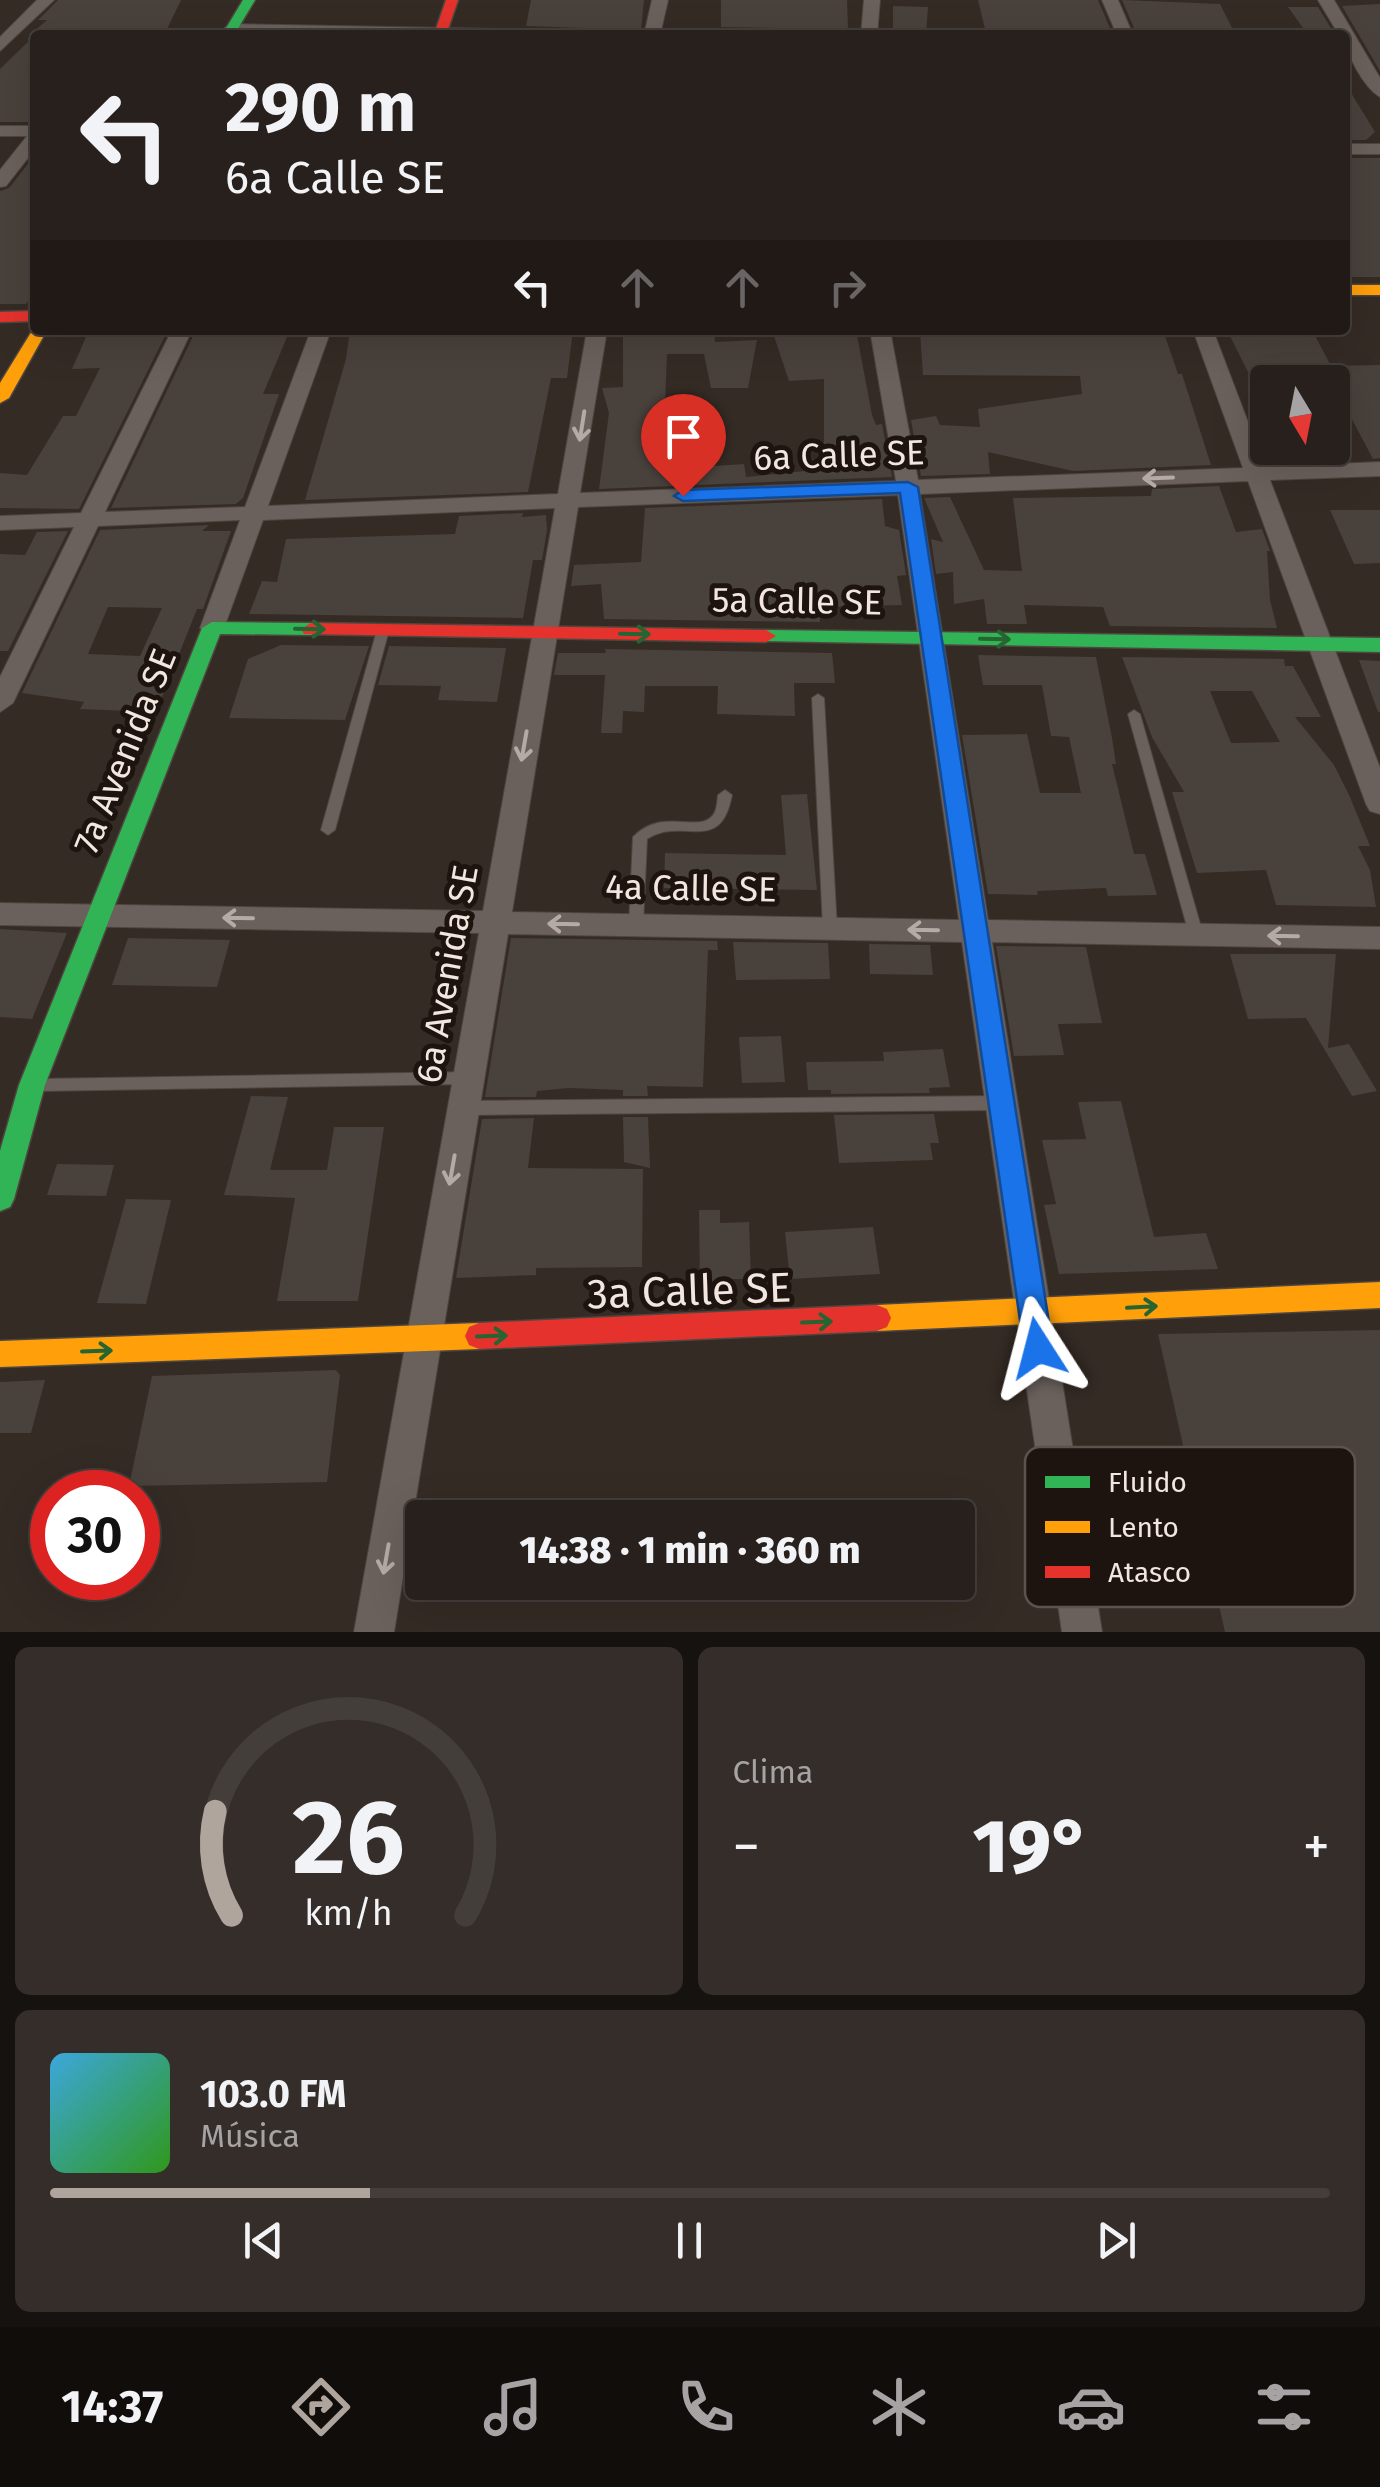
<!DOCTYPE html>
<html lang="es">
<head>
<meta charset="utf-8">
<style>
  :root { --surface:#28201c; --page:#342d29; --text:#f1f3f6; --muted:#a5a3a3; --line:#443e3b; --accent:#b0a59d }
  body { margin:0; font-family:"Fira Sans",sans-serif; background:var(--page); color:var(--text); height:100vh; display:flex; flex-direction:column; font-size:38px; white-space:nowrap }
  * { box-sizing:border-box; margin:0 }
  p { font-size:32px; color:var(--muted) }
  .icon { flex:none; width:55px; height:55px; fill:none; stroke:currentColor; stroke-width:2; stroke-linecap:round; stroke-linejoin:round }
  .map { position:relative; height:1632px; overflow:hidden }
  .details { display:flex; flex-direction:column; gap:15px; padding:15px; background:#16120f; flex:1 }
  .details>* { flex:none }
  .top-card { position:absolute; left:30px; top:30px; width:1320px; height:305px; border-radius:10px; box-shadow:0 10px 40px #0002,0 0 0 2px var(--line); background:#28201c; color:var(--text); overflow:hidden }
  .needle { width:65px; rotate:170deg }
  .buttons { position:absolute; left:1250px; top:365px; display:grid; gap:20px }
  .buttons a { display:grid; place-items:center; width:100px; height:100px; border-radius:10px; background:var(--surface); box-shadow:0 10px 40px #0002,0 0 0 2px var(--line); font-size:50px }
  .speed { position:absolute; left:30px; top:1470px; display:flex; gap:20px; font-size:50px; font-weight:700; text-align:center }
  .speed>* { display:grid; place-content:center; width:130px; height:130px; border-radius:50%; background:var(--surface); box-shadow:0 10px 40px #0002,0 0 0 2px var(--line); line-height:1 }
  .speed .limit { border:15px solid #d22; background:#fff; color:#111 }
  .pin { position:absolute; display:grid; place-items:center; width:85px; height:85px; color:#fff; margin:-102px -42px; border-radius:50% 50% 50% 0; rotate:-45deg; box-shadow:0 0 10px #0007 }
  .pin .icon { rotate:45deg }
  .me { position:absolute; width:110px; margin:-55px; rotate:351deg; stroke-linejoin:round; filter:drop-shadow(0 0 8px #0008) }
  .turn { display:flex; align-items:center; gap:35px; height:210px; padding:0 30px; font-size:45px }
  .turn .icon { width:130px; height:130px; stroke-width:2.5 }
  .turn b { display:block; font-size:70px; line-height:85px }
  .lanes { display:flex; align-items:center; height:95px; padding:0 30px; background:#0003; justify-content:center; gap:50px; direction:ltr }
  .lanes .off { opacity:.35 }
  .big { font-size:75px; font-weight:800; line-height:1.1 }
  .details .tile { flex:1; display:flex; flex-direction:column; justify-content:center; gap:15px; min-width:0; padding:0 35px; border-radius:15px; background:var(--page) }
  .details .dial { align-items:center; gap:0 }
  .dial svg { height:260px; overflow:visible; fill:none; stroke:var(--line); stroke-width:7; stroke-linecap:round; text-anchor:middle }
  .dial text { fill:var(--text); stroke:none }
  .song { display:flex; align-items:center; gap:30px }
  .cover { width:120px; height:120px; border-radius:15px; background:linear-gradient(135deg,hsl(200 70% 55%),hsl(110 70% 35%)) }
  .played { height:10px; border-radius:5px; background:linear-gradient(90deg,var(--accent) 25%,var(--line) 25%) }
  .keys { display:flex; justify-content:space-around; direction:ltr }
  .heat { display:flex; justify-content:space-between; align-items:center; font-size:55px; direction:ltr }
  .details .tiles { flex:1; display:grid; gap:15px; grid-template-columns:1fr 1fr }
  .tile:last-child { grid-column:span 2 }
  .trip { position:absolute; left:405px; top:1500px; width:570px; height:100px; border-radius:10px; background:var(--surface); box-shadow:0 10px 40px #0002,0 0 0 2px var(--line); font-weight:800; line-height:100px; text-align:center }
  .tab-bar { display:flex; height:160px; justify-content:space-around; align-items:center; background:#100d0b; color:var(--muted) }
  .tab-bar .icon { width:70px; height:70px }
  .tab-bar .current { color:var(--accent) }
  .tab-bar b { font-size:45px; color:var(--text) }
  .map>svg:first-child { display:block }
  .building { fill:#49413c; fill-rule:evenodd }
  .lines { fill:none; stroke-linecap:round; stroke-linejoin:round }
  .lane-casing { stroke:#4f4640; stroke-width:2 }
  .street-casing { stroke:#4f4640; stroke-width:2 }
  .fast-casing { stroke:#4f4640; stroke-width:3 }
  .slow-casing { stroke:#4f4640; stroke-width:3 }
  .jam-casing { stroke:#4f4640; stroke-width:3 }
  .lane { fill:#6a615c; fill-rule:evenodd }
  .street { fill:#6a615c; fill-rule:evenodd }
  .fast { fill:#30b455; fill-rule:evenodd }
  .slow { fill:#ff9f0a; fill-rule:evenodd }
  .jam { fill:#e5322d; fill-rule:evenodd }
  .oneway { stroke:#b5aaa4 }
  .oneway2 { stroke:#266432 }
  .route { fill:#1a73e8; stroke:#114b97; stroke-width:2.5 }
  .labels { text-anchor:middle; stroke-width:10; stroke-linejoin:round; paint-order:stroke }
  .street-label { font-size:35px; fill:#f2e6de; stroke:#1d140f }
  .near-street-label { font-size:42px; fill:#f2e6de; stroke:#1d140f }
  .key { fill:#1d140f; stroke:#5d534d; stroke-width:2.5 }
  .key-label { font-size:28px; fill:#f2e6de }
</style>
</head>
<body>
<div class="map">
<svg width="1380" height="1632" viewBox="0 0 1380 1632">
  <rect width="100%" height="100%" fill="#352b25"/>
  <g class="building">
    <polygon points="58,0 181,0 164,35 30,35 47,20 38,20"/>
    <polygon points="531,0 644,0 641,30 526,26"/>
    <polygon points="721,0 847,0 848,29 721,27"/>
    <polygon points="978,0 1098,0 1113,35 1087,35 1087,31 986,33"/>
    <polygon points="1122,0 1220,4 1232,28 1189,29 1191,35 1137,35"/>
    <polygon points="1380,4 1380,71 1342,6"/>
    <polygon points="893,6 928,7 926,34 893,32"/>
    <polygon points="1288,7 1318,7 1335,35 1308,35"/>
    <polygon points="35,35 35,122 0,122 0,69"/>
    <polygon points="1345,83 1375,132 1366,140 1345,140"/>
    <polygon points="35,155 35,290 26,304 0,304 0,191 9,188"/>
    <rect x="1345" y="158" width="35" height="119"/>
    <polygon points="196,330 290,330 263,394 279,394 243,498 236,504 111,508"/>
    <polygon points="350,330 573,330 567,378 551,378 528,492 305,500 346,359"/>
    <polygon points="623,330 714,330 715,342 757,340 748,388 711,388 704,354 667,354 665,403 680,403 681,442 716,444 715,466 744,464 746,477 805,471 804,459 824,460 824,379 789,381 772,330 856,330 872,415 876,425 882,424 892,477 599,489 609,413 602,388 623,387"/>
    <polygon points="920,330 1163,330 1178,374 1182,374 1211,465 1073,471 988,452 990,474 921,476 911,420 936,416 940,425 980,427 978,409 1082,394 1080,376 923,375"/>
    <polygon points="1227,330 1312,330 1331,366 1380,365 1380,458 1373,459 1327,372 1249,374"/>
    <polygon points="113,336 165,336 79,509 0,508 0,473 27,475 63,416 76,416 100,368 72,369 86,337"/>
    <polygon points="1219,486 1236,532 1262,529 1270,551 1267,551 1270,600 1277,628 1110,626 1103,607 1024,605 1027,624 987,624 984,599 954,604 953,572 936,574 931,539 943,542 924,498 950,497 984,570 1022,571 1013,498 1151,496 1152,489"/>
    <polygon points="882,499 885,526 899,530 906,575 897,576 902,605 819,607 820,622 604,619 601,584 571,586 574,565 641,562 645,508"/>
    <polygon points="1330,510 1380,510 1380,563 1354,564"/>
    <polygon points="523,513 522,517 546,515 547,530 542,560 533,560 523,618 249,614 262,581 277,582 286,539 455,534 459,516"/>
    <path d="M209 525 202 531H231L203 609H197L156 712 80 709 84 702 22 693 100 530ZM108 607 162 608 140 656 88 654Z"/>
    <polygon points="68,531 8,651 0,651 0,554 25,555 37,532"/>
    <polygon points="281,645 369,646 345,720 229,718 248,659"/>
    <polygon points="389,646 506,648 497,702 438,700 441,686 378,685"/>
    <polygon points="605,649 832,653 835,683 794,683 795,716 717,714 718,686 645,686 644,712 623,711 622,733 601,733 605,675 554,675 558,653 606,653"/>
    <polygon points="978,655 1096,657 1112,738 1116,764 1112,764 1134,854 1145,854 1157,895 1108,896 1106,888 1037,891 1038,895 988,894 962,735 1027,734 1040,793 1081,793 1069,737 1051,736 1042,685 983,685"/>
    <path d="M1122 657 1284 659 1285 666H1293L1321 717H1295L1334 765 1350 797 1370 846H1358L1370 870 1376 907 1276 905 1266 870 1197 873 1172 792H1184L1152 737ZM1210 691H1252L1280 742 1231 743Z"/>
    <polygon points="1359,660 1380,661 1380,712 1378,712"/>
    <polygon points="807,794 817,890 664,888 665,853 786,855 781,795"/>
    <polygon points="0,929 67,933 32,1019 0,1017"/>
    <polygon points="128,938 230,940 217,987 112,985"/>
    <polygon points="511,938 717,941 718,950 708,950 703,1087 647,1086 648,1096 623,1096 623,1090 569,1088 537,1091 536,1097 485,1097"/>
    <polygon points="733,942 828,943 830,979 736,980"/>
    <polygon points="869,944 930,945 933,975 870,974"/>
    <polygon points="996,946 1086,947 1102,1023 1058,1024 1064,1055 1014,1056"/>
    <polygon points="1230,954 1336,954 1328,1048 1349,1044 1377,1091 1352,1096 1306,1018 1248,1019"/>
    <polygon points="781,1036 785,1082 742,1083 739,1037"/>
    <polygon points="943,1049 950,1087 929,1088 930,1093 831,1094 831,1090 808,1090 806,1062 884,1061 883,1052"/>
    <polygon points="251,1096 288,1097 270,1170 327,1170 334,1127 384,1127 358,1301 277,1301 295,1198 224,1195"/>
    <polygon points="1121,1101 1154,1237 1206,1233 1218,1269 1059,1274 1044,1205 1056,1204 1042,1140 1086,1139 1078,1102"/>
    <polygon points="934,1114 939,1143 930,1143 933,1160 839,1163 834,1115"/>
    <polygon points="623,1117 648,1117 650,1168 624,1162"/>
    <polygon points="534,1118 528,1168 643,1169 642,1267 536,1268 536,1275 456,1278 482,1119"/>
    <polygon points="57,1164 114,1165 106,1196 47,1195"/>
    <polygon points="126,1199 171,1200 146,1304 97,1303"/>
    <polygon points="699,1210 720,1210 720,1223 749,1222 751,1279 721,1279 721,1288 700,1287"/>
    <polygon points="873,1227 880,1274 790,1279 785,1232"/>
    <polygon points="1380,1330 1380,1632 1225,1632 1158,1334"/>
    <polygon points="336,1370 340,1375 327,1482 129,1486 152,1376"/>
    <polygon points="45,1380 31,1433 0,1433 0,1382"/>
  </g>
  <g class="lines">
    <defs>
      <g id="lane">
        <polygon points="383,626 389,630 335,830 328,835 321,830 377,630"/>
        <polygon points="818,694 824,698 837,928 835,932 825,932 823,928 812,698"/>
        <polygon points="1134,710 1140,714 1203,934 1201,938 1191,938 1189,934 1128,714"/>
        <path d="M725 790 732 795C720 857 683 815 647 839L643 925 641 929H631L629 925 633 837C661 808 694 831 710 818 717 813 717 803 718 795Z"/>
        <polygon points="468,1072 474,1073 476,1078 474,1083 468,1084 39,1091 33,1090 31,1085 33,1080 39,1079"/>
        <polygon points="1000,1096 1006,1098 1008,1103 1006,1108 1000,1110 463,1115 457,1113 455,1108 457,1103 463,1101"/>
      </g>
      <g id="street">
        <polygon points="37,0 54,0 0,51 0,37"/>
        <polygon points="652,0 668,0 660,35 644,35"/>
        <polygon points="864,0 880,0 877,35 861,35"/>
        <polygon points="1102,0 1118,0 1133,35 1117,35"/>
        <path d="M1318 0H1334L1380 78V97C1364 88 1345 53 1345 35H1339Z"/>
        <polygon points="231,24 546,30 554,35 226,32 223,29"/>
        <polygon points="0,126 35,126 35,149 6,186 0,187 0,170 27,136 0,136"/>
        <rect x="1345" y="144" width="35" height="10"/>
        <path d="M172 330H192L105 512 245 507 311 330H331L268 506 558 494 587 330H607L580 493 896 481 870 330H890L918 480 1243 468 1193 330H1213L1265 467 1380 462V476L1270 480 1380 768V814L1370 811 1366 804 1248 481 920 494 988 920 1380 927V949L992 942 1102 1632H1062L962 942 508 934 394 1632H354L479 933 0 925V903L483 911 555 508 263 520 224 628 212 636 200 628 240 520 98 526 13 703 0 712V677L74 527 0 530V516L81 513ZM898 495 959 920 512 912 578 507Z"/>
      </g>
      <g id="fast">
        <polygon points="243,0 255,0 234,35 222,35"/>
        <polygon points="212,622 311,623 321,629 311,635 220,634 45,1085 14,1199 10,1207 0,1211 0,1151 19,1085 202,628"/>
        <polygon points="766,630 1380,638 1380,652 759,641 756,636 759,631"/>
      </g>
      <g id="slow">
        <rect x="1345" y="285" width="35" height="10"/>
        <polygon points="35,326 35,330 47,330 9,398 0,403 0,383"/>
        <polygon points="1380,1282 1380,1308 877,1331 867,1327 863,1318 867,1309 877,1305"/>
        <polygon points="479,1323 489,1327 493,1336 489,1345 479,1349 0,1367 0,1341"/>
      </g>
      <g id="jam">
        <polygon points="446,0 458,0 446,35 434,35"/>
        <polygon points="35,311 35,321 0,322 0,312"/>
        <polygon points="311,623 766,630 776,636 766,642 304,634 301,629"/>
        <polygon points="877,1305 887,1309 891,1318 887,1327 877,1331 479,1349 469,1345 465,1336 469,1327 479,1323"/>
      </g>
    </defs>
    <use href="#lane" class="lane-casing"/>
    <use href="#street" class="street-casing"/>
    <use href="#fast" class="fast-casing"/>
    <use href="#slow" class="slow-casing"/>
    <use href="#jam" class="jam-casing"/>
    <use href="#lane" class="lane"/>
    <use href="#street" class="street"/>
    <use href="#fast" class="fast"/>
    <use href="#slow" class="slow"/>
    <use href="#jam" class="jam"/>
  </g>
  <defs><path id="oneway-shaft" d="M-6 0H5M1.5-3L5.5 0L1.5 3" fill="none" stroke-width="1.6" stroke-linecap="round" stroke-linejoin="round" transform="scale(2.5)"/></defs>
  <g class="oneway">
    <use href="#oneway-shaft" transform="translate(582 426) rotate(99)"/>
    <use href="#oneway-shaft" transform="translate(1158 478) rotate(178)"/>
    <use href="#oneway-shaft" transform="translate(524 746) rotate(100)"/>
    <use href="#oneway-shaft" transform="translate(238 918) rotate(-179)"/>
    <use href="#oneway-shaft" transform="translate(563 924) rotate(-179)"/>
    <use href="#oneway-shaft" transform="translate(923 930) rotate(-179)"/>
    <use href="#oneway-shaft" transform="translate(1283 936) rotate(-179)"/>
    <use href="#oneway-shaft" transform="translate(452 1170) rotate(100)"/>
    <use href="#oneway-shaft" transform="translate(386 1559) rotate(100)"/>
  </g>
  <g class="oneway2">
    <use href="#oneway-shaft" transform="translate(310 629) rotate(1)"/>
    <use href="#oneway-shaft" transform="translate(635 634) rotate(1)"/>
    <use href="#oneway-shaft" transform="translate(995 639) rotate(1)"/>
    <use href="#oneway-shaft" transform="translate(1142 1307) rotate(-3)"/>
    <use href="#oneway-shaft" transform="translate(817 1322) rotate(-2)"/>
    <use href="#oneway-shaft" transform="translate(492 1336) rotate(-2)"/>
    <use href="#oneway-shaft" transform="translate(97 1351) rotate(-2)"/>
  </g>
  <polygon class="route" points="908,482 918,487 1053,1348 1049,1358 1038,1362 1028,1358 1024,1348 900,493 683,501 674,496 683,490"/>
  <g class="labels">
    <g class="street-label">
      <text transform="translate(839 455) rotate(-2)" y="12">6a Calle SE</text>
      <text transform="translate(797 601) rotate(1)" y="12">5a Calle SE</text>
      <text transform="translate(125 751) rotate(-68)" y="12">7a Avenida SE</text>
      <text transform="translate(691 888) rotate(1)" y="12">4a Calle SE</text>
      <text transform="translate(447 974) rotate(-80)" y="12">6a Avenida SE</text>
    </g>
    <g class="near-street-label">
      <text transform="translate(689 1290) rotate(-2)" y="15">3a Calle SE</text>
    </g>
  </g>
  <rect x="1025" y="1447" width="330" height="160" rx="15" class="key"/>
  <rect x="1045" y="1476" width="45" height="12" fill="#30b455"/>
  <rect x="1045" y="1521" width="45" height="12" fill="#ff9f0a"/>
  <rect x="1045" y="1566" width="45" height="12" fill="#e5322d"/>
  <g class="key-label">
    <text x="1108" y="1492">Fluido</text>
    <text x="1108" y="1537">Lento</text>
    <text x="1108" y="1582">Atasco</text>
  </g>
</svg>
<div class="buttons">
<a><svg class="needle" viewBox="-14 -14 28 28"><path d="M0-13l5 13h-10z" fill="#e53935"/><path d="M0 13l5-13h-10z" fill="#a5a3a3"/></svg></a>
</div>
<div class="speed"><div class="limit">30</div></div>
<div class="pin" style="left:683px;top:496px;background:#d93025"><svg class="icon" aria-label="arrive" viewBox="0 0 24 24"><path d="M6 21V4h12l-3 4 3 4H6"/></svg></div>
<svg class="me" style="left:1038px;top:1348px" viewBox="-20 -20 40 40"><path d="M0-17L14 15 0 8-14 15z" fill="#1a73e8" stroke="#fff" stroke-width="4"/></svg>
<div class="trip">14:38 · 1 min · 360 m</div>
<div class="top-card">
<div class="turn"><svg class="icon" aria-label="left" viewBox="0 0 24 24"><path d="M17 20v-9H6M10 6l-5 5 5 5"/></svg><div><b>290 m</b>6a Calle SE</div></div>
<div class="lanes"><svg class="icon" aria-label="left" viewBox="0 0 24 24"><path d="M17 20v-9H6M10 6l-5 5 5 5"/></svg><svg class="icon off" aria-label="ahead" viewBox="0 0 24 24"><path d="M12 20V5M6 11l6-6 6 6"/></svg><svg class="icon off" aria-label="ahead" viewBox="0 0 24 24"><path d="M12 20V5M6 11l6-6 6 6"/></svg><svg class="icon off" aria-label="right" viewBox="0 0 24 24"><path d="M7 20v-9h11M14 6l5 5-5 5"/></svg></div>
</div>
</div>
<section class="details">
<div class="tiles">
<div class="tile dial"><svg viewBox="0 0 100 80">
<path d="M14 69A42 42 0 1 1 86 69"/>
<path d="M14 69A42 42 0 0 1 9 37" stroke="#b0a59d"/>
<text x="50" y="56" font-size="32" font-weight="700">26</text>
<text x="50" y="72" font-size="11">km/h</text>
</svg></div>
<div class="tile"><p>Clima</p>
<div class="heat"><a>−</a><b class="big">19°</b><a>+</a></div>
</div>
<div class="tile">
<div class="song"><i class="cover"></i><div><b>103.0 FM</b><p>Música</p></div></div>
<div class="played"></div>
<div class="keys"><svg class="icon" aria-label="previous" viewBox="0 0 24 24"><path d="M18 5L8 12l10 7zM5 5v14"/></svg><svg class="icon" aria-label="pause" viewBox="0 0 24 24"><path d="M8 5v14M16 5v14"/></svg><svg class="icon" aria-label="next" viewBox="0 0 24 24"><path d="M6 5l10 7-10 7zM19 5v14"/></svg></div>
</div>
</div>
</section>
<nav class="tab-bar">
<b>14:37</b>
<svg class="icon current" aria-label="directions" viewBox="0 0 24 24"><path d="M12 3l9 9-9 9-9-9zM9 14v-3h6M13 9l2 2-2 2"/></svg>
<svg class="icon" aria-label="music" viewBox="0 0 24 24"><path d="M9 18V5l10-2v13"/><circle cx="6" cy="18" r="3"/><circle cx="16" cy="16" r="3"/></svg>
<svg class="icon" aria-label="phone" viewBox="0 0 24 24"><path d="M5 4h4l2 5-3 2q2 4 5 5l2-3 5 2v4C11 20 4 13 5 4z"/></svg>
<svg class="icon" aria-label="climate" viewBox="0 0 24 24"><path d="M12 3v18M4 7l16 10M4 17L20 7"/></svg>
<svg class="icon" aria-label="car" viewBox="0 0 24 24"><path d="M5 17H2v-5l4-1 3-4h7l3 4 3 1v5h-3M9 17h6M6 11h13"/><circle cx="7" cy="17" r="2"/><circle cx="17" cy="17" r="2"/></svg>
<svg class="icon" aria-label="filters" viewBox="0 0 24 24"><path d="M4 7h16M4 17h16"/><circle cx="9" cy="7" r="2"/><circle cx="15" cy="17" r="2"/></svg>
</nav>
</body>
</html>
